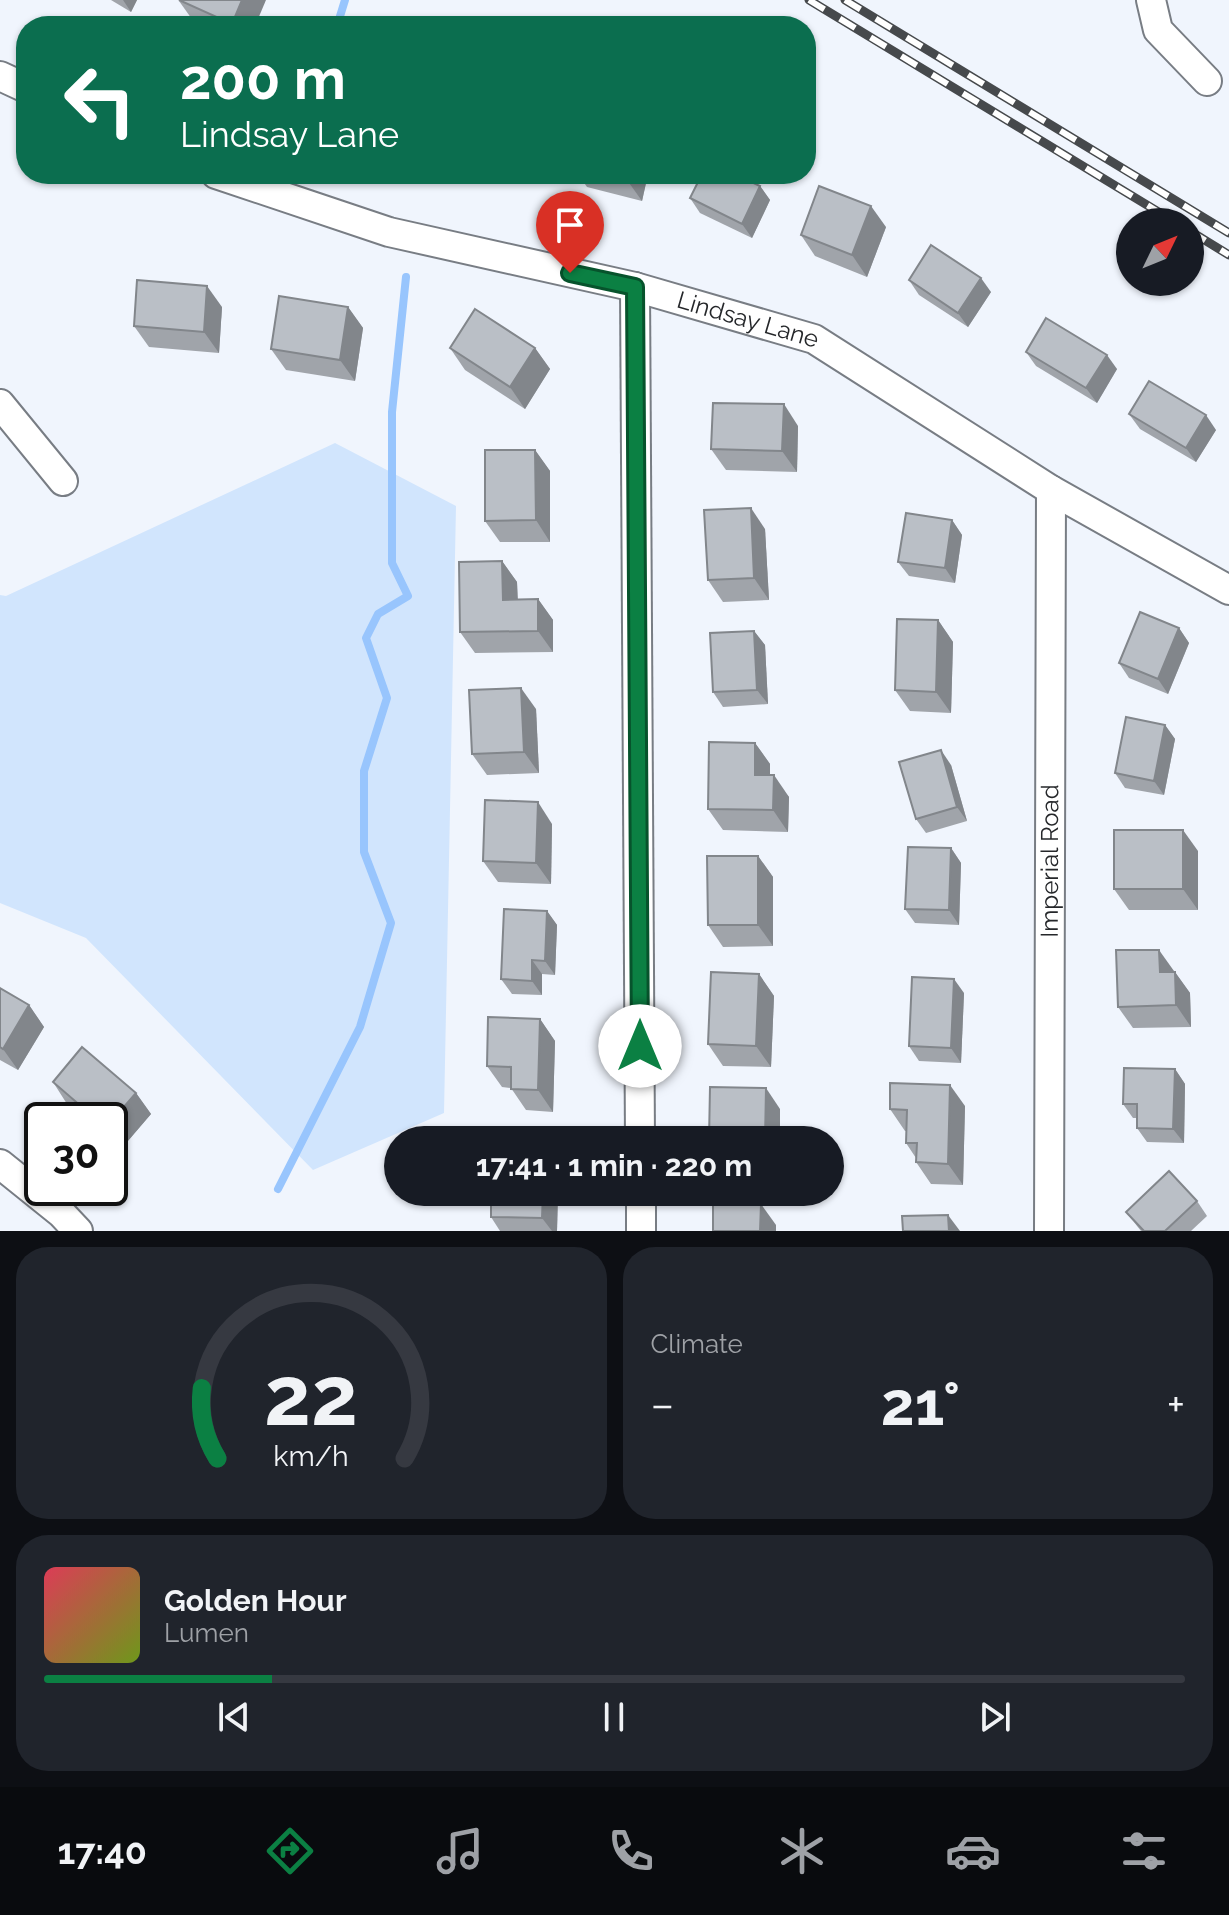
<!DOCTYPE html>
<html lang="en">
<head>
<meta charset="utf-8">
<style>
  :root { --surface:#171b24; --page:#20242c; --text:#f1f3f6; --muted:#9ea1a6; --line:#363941; --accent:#0b8043 }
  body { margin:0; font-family:Raleway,sans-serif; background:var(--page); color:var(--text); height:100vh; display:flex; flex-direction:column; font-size:30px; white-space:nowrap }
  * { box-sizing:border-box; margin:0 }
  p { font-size:26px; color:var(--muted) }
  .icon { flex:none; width:44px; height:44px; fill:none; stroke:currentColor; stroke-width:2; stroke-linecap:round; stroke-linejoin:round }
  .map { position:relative; height:1231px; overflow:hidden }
  .panel { display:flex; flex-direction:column; gap:16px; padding:16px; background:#0d0f14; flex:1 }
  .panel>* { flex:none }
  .top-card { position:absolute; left:16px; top:16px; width:800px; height:168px; border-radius:32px; box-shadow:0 2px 6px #0004; background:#0b6e4f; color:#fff; overflow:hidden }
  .needle { width:52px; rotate:47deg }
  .controls { position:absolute; left:1116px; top:208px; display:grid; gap:16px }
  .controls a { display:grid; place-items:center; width:88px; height:88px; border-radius:50%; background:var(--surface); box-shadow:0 2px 6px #0004; font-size:40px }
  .speed { position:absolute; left:24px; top:1102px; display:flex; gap:16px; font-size:40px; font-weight:700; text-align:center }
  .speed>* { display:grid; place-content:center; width:104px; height:104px; border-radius:50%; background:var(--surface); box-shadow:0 2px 6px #0004; line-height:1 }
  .speed .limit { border:4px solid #111; border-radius:12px; background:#fff; color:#111 }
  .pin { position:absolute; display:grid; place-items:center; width:68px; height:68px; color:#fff; margin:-82px -34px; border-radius:50% 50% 50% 0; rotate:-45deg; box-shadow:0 0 8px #0007 }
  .pin .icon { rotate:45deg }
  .me { position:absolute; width:88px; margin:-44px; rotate:0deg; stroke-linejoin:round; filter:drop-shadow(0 0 6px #0008) }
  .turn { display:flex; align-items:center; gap:28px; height:168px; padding:0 32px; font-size:36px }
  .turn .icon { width:104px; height:104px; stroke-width:2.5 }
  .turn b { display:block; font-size:56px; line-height:68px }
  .big { font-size:60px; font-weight:700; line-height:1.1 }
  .panel .tile { flex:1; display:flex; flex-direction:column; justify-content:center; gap:12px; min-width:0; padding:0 28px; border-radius:32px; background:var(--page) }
  .panel .dial { align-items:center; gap:0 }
  .dial svg { height:208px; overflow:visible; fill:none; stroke:var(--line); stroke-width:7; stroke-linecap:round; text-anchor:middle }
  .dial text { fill:var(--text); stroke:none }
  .song { display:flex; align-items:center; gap:24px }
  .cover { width:96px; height:96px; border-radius:12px; background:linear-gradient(135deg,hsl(350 70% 55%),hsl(80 70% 35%)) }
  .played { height:8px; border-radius:4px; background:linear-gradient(90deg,var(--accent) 20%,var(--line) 20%) }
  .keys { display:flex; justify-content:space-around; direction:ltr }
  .heat { display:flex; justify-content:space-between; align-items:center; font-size:44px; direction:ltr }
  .panel .tiles { flex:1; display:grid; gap:16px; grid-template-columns:1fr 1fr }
  .tile:last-child { grid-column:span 2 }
  .trip { position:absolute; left:384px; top:1126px; width:460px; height:80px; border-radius:40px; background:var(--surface); box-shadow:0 2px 6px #0004; font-weight:700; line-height:80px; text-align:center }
  .tabs { display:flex; height:128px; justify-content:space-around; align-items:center; background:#090b0e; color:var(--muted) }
  .tabs .icon { width:56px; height:56px }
  .tabs .selected { color:var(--accent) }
  .tabs b { font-size:36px; color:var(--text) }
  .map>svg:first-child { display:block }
  .green { fill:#d1e5fd }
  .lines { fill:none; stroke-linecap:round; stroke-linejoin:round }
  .stream { stroke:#98c5fd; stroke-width:8 }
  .street-casing { stroke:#787d84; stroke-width:32 }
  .street { stroke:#fff; stroke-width:28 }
  .rail-casing { stroke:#46494c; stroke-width:9 }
  .rail { stroke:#fff; stroke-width:6; stroke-dasharray:18; stroke-linecap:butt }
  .wall { fill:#a0a4aa }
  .shaded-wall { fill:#82868b }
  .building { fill:#babfc6; stroke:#82868b; stroke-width:2 }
  .route-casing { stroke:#07532c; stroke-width:20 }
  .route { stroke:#0b8043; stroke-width:14 }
  .labels { text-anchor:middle; stroke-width:7; stroke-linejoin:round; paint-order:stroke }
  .street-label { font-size:24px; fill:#25272a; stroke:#fff }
</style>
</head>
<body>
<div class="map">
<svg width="1229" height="1231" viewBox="0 0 1229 1231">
  <rect width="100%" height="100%" fill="#f0f5fd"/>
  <polygon class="green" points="335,443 456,506 444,1113 313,1170 86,938 0,903 0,595 6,596"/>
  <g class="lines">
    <g class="stream">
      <polyline points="337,26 345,0"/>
      <polyline points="278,1189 360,1027 391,923 364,852 364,771 387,698 366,638 378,614 408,596 392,563 392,412 406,277"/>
    </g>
    <defs>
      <g id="street">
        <polyline points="1151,0 1158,30 1207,81"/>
        <polyline points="0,76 26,88"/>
        <path id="s1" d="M216 174 389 232 635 287 814 339 1051 490 1229 590"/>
        <polyline points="635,287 640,1140"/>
        <polyline points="0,404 63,481"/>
        <polyline points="0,1164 61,1213 78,1231"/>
        <polyline points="641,1192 641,1231"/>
        <path id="s2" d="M1049 1231 1051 490"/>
      </g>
    </defs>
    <use href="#street" class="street-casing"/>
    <use href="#street" class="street"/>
    <defs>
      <g id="rail">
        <polyline points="809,0 1175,222"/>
        <polyline points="845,0 1229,233"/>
        <polyline points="1190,231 1229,255"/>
      </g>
    </defs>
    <use href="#rail" class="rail-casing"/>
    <use href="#rail" class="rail"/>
  </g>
  <g class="wall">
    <polygon points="111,0 137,0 131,12"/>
    <polygon points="179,1 255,26 203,26 194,22"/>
    <polygon points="502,174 528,174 526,181"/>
    <polygon points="578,174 648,174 642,201 587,187"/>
    <polygon points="760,186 770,200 752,238 700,213 690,198"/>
    <polygon points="886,227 867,277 815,256 801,235"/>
    <polygon points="909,280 991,292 968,327 919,295"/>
    <polygon points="222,307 219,353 149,347 134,326"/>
    <polygon points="348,307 363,328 355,381 286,370 271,349"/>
    <polygon points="450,348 535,348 550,369 525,409 465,370"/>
    <polygon points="1026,352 1117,369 1097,403 1036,366"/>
    <polygon points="1129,414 1216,430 1196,462 1140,429"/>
    <polygon points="798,426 797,472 726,470 711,449"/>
    <polygon points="535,450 550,471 550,542 500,542 485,521"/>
    <polygon points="952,520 962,535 955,583 909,576 898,562"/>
    <polygon points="765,529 769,600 723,602 708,580"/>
    <polygon points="502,561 517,582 518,599 538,599 553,620 553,652 475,653 460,632"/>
    <polygon points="938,620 953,642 951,713 910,711 895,690"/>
    <polygon points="1179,628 1189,643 1168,694 1129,678 1119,663"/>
    <polygon points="754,631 765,645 768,704 723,707 713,692"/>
    <polygon points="536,709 539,773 487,775 472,754"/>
    <polygon points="1165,725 1175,739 1164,795 1125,788 1115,773"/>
    <polygon points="755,743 770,764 770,775 789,797 788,832 723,830 708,809"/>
    <polygon points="951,765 967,821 926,833 916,819"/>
    <polygon points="552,824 551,884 498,882 483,861"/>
    <polygon points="951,848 961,863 959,925 915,923 905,909"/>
    <polygon points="1198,851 1198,910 1129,910 1114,889"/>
    <polygon points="758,856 773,877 773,946 723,947 708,925"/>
    <polygon points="547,911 557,925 555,975 542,974 542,995 512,994 501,979"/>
    <polygon points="1174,971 1190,993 1191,1027 1133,1028 1118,1007"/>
    <polygon points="759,974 774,996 771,1067 723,1066 708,1044"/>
    <polygon points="0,988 29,1005 44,1027 18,1070 0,1060"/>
    <polygon points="964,993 961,1063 919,1061 909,1046"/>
    <polygon points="540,1019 555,1041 553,1112 526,1110 511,1088 502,1087 487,1066"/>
    <polygon points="1175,1069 1185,1084 1184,1143 1147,1142 1137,1128 1137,1118 1133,1118 1123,1104"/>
    <polygon points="53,1082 136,1093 151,1114 121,1149 110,1140 110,1120 87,1120 67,1104"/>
    <polygon points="965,1106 963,1185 931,1184 916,1162 916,1158 906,1143 906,1131 905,1131 890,1109"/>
    <polygon points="491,1192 558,1192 557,1231 500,1231 491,1217"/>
    <polygon points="1197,1201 1207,1216 1191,1231 1141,1231 1126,1212"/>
  </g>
  <g class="shaded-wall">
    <polygon points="123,0 137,0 131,12"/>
    <polygon points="242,0 266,0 255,26 234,26 232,24"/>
    <polygon points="521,174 528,174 526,181"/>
    <polygon points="628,174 648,174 642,201 627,180"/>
    <polygon points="760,186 770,200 752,238 742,224"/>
    <polygon points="871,206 886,227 867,277 852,255"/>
    <polygon points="981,278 991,292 968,327 958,313"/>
    <polygon points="207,286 222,307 219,353 204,332"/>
    <polygon points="348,307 363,328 355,381 340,360"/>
    <polygon points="535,348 550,369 525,409 510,387"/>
    <polygon points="1107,355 1117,369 1097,403 1086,388"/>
    <polygon points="784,404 798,426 797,472 782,451"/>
    <polygon points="1206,415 1216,430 1196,462 1186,448"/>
    <polygon points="535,450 550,471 550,542 536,520"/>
    <polygon points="751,508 765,529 769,600 754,578"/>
    <polygon points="952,520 962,535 955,583 945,568"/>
    <polygon points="502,561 517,582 518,621 503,600"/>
    <polygon points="538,599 553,620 553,652 538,631"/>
    <polygon points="938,620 953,642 951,713 936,692"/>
    <polygon points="1179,628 1189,643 1168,694 1158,679"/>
    <polygon points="754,631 765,645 768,704 757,690"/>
    <polygon points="521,688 536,709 539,773 524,752"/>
    <polygon points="1165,725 1175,739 1164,795 1154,781"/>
    <polygon points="755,743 770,764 770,796 755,775"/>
    <polygon points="941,750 951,765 967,821 957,807"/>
    <polygon points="774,775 789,797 788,832 773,810"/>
    <polygon points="538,802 552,824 551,884 536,863"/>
    <polygon points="1183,830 1198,851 1198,910 1183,889"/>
    <polygon points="951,848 961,863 959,925 949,910"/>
    <polygon points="758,856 773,877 773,946 758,925"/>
    <polygon points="547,911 557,925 555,975 545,961"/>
    <polygon points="1159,950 1174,971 1175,994 1160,972"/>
    <polygon points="532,960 542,974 542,995 532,981"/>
    <polygon points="1175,972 1190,993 1191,1027 1176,1005"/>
    <polygon points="759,974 774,996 771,1067 756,1046"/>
    <polygon points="954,979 964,993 961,1063 951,1048"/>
    <polygon points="29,1005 44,1027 18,1070 3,1049"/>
    <polygon points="540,1019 555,1041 553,1112 538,1090"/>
    <polygon points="1175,1069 1185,1084 1184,1143 1173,1129"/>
    <polygon points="950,1085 965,1106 963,1185 948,1164"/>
    <polygon points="766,1088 780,1109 780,1140 765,1140"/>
    <polygon points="136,1093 151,1114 121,1149 110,1134 110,1123"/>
    <polygon points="543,1192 558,1192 557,1231 552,1231 542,1218"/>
    <polygon points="761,1204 776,1225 776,1231 760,1231"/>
    <polygon points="948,1215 960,1231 949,1231"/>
  </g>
  <g class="building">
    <polygon points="179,0 242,0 232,24"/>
    <polygon points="605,174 628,174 627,180"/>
    <polygon points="702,174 734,174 760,186 742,224 690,198"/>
    <polygon points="819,186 871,206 852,255 801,235"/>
    <polygon points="931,245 981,278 958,313 909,280"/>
    <polygon points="137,280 207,286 204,332 134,326"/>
    <polygon points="279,296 348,307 340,360 271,349"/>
    <polygon points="475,309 535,348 510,387 450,348"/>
    <polygon points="1046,318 1107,355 1086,388 1026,352"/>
    <polygon points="1149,381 1206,415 1186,448 1129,414"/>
    <polygon points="713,403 784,404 782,451 711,449"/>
    <polygon points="485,450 535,450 536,520 485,521"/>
    <polygon points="751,508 754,578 708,580 704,510"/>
    <polygon points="906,513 952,520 945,568 898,562"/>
    <polygon points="502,561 503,600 538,599 538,631 460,632 459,562"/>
    <polygon points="1140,612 1179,628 1158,679 1119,663"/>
    <polygon points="897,619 938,620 936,692 895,690"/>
    <polygon points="754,631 757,690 713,692 710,633"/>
    <polygon points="521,688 524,752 472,754 469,690"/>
    <polygon points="1126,717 1165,725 1154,781 1115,773"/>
    <polygon points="709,742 755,743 755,775 774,775 773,810 708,809"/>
    <polygon points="941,750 957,807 916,819 899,762"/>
    <polygon points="485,800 538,802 536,863 483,861"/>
    <rect x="1114" y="830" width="69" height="59"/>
    <polygon points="908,847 951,848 949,910 905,909"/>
    <polygon points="707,856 758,856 758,925 708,925"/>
    <polygon points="504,909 547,911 545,961 532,960 532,981 501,979"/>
    <polygon points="1116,950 1159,950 1160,972 1175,972 1176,1005 1118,1007"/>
    <polygon points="711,972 759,974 756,1046 708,1044"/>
    <polygon points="912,977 954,979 951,1048 909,1046"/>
    <polygon points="0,988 29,1005 3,1049 0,1047"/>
    <polygon points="488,1017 540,1019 538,1090 511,1089 511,1067 487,1066"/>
    <polygon points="82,1047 136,1093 110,1123 110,1120 97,1120 53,1082"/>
    <polygon points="1124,1068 1175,1069 1173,1129 1137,1128 1137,1104 1123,1104"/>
    <polygon points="890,1083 950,1085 948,1164 916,1162 917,1143 906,1143 907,1110 890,1109"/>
    <polygon points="710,1087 766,1088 765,1140 709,1140"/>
    <polygon points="1169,1171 1197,1201 1165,1231 1144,1231 1126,1212"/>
    <polygon points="491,1192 543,1192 542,1218 491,1217"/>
    <polygon points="713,1203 761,1204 760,1231 713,1231"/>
    <polygon points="948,1215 949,1231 903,1231 902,1216"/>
  </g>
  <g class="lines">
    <defs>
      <polyline id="route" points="570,273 635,287 640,1046"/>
    </defs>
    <use href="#route" class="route-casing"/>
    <use href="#route" class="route"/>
  </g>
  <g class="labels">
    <g class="street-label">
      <text dy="8" stroke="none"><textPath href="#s1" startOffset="552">Lindsay Lane</textPath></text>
      <text dy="8" stroke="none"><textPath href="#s2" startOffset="370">Imperial Road</textPath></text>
    </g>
  </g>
</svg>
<div class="controls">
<a><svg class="needle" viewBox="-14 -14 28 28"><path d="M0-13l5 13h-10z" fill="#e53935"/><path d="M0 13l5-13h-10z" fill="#9ea1a6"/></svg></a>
</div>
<div class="speed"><div class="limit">30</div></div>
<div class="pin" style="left:570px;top:273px;background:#d93025"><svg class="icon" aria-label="arrive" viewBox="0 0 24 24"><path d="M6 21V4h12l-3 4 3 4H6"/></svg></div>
<svg class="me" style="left:640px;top:1046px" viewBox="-20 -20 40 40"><circle r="19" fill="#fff"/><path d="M0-13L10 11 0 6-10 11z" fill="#0b8043"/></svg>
<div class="trip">17:41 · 1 min · 220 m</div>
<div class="top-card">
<div class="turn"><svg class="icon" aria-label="left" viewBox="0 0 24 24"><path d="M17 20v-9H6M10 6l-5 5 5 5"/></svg><div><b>200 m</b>Lindsay Lane</div></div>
</div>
</div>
<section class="panel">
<div class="tiles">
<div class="tile dial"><svg viewBox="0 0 100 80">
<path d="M14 69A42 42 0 1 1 86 69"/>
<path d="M14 69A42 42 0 0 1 8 42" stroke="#0b8043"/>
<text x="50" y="56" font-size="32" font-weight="700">22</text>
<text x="50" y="72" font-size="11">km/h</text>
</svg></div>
<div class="tile"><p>Climate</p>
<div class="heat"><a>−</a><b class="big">21°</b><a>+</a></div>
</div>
<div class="tile">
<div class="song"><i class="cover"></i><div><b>Golden Hour</b><p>Lumen</p></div></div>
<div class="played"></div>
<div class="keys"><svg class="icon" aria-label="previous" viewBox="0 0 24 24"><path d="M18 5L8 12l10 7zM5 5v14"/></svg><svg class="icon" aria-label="pause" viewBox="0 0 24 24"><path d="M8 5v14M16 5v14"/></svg><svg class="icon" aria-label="next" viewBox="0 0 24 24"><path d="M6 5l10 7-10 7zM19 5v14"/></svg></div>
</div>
</div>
</section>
<nav class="tabs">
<b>17:40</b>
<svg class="icon selected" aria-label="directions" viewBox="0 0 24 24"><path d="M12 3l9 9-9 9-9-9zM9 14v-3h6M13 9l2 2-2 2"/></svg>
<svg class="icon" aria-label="music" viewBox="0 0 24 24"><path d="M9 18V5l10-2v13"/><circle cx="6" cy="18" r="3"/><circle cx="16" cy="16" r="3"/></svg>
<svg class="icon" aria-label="phone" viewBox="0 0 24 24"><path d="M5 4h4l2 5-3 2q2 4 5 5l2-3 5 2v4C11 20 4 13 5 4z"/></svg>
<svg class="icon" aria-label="climate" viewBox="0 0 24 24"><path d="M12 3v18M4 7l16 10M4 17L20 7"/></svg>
<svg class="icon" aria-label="car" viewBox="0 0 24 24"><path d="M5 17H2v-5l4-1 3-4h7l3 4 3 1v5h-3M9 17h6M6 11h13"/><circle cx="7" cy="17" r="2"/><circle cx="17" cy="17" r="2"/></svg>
<svg class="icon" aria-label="filters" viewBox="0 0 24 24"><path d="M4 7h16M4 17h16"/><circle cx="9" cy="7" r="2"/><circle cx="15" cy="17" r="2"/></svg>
</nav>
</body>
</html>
